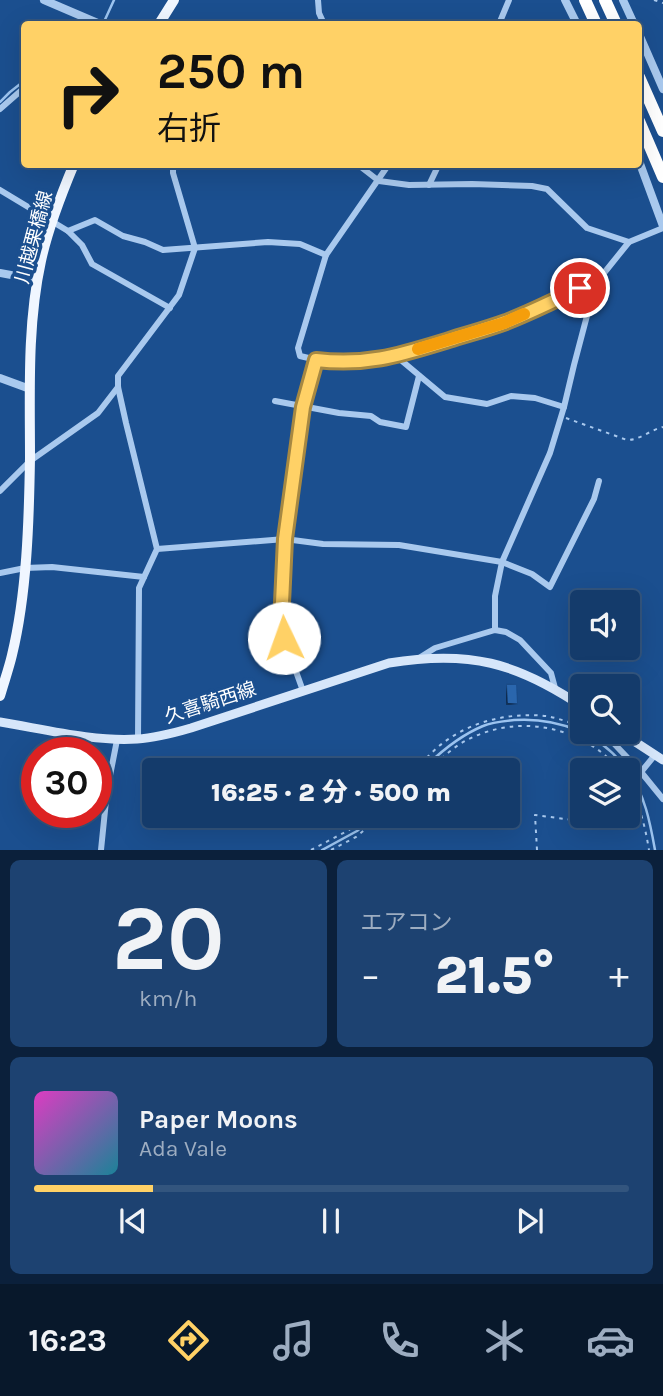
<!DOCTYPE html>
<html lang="ja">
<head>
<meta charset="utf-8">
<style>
  :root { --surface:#143b6b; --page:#1d4271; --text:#f1f3f6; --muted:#9dadc1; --line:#33557e; --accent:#ffd166 }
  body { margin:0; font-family:Karla,"Noto Sans JP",sans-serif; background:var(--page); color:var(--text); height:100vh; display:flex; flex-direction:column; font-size:26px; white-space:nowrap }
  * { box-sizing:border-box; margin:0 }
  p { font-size:23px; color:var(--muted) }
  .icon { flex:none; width:38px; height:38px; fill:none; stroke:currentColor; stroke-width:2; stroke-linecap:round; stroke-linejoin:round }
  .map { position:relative; height:850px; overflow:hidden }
  .panel { display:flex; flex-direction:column; gap:10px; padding:10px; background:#0b203b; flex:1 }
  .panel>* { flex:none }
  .banner { position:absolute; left:21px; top:21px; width:621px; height:147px; border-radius:7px; box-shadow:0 7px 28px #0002,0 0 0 2px var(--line); background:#ffd166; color:#111; overflow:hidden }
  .controls { position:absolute; left:570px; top:590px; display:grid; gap:14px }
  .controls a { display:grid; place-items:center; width:70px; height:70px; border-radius:7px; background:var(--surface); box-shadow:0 7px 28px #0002,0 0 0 2px var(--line); font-size:35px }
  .speed { position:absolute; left:21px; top:737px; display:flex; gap:14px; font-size:35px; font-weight:700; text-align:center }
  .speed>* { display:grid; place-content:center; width:91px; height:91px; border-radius:50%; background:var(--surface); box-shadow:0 7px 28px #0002,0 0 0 2px var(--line); line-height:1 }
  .speed .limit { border:10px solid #d22; background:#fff; color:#111 }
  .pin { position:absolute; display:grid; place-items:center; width:60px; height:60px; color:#fff; margin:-30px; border:4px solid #fff; border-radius:50%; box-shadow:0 2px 7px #0007 }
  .me { position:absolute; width:77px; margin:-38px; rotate:357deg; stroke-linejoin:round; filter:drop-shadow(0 0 5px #0008) }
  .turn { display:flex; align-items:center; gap:24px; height:147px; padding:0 21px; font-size:32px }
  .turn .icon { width:91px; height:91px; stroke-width:2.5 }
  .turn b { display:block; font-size:49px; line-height:60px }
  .big { font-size:52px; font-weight:800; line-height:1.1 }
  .panel .widget { flex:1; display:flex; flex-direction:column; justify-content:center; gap:10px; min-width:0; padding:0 24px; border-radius:10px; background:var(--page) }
  .panel .dial { align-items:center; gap:0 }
  .dial b { font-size:91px; line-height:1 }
  .song { display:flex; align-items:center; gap:21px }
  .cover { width:84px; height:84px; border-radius:10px; background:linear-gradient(135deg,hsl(310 70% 55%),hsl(190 70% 35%)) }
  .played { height:7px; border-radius:4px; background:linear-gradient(90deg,var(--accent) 20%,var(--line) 20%) }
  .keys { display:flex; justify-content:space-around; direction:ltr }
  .heat { display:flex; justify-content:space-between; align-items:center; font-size:38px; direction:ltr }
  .panel .tiles { flex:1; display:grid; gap:10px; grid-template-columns:1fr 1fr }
  .widget:last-child { grid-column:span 2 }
  .trip { position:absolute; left:142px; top:758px; width:378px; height:70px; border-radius:7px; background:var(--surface); box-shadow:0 7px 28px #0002,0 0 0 2px var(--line); font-weight:800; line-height:70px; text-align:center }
  .dock { display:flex; height:112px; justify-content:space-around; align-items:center; background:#08182b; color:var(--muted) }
  .dock .icon { width:49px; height:49px }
  .dock .active { color:var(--accent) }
  .dock b { font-size:32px; color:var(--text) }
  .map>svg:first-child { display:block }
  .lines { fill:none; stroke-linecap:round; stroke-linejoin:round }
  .stream { stroke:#9cc4f0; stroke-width:2.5 }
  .building { fill:#2a66ad; filter:url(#shadow) }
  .path { stroke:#a9c9ee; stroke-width:2; stroke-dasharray:3.5 5; stroke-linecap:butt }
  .minor { stroke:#a9c9ee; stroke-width:6 }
  .tertiary { stroke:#a9c9ee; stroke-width:8 }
  .secondary { stroke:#d6e6fa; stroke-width:9 }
  .primary { stroke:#f0f6ff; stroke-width:10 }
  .motorway { stroke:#fff; stroke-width:12 }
  .route-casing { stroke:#a68842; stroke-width:18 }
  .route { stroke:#ffd166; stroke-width:12 }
  .slow { stroke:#f59e0b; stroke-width:12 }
  .labels { text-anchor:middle; stroke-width:7; stroke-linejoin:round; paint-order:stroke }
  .street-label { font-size:19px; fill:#fff; stroke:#1b4f8f }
</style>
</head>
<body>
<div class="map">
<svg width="663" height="850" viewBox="0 0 663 850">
  <defs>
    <filter id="shadow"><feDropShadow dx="-4" dy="4" stdDeviation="3.5" flood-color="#0009"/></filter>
  </defs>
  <rect width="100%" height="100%" fill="#1b4f8f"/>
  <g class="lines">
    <g class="stream">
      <polyline points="103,24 114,0"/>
      <polyline points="0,102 10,92 24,81"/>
      <path d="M422 770C440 752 459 736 483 726 492 722 504 721 514 720 558 717 602 734 627 770"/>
      <path d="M628 771C645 795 650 822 655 850"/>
      <polyline points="322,850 357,831 374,816"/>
    </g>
  </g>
  <polygon class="building" points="507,685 516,685 517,703 508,703"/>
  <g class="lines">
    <g class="path">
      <polyline points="654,0 663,3"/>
      <path d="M566 418 627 440C640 440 650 430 663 427"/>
      <path d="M415 770C422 762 430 754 438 747 467 722 508 712 546 716 558 718 571 723 583 727"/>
      <path d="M429 770C441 759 453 747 467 740 519 713 582 726 620 770"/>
      <path d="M628 784C640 805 645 826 649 850"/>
      <polyline points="311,850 349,830 368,816"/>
      <polyline points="331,850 356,837 381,816"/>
      <polyline points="537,850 535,815 596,823 596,816"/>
    </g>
    <g class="minor">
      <polyline points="318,0 319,13 324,24"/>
      <polyline points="499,24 509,0"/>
      <polyline points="0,109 24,88"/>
      <polyline points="357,164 379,181 409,185 472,184 532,186 547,189 587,228 629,242"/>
      <path d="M389 164 326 255 298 348 300 356C333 365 363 362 396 356L445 397 487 404 511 396 535 398 564 407"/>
      <polyline points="429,185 439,164"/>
      <polyline points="0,190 68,231 95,220 123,236 145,242 163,250 268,242 300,244 326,255"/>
      <polyline points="68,231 82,245 92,264 170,308"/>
      <polyline points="396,356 504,323 540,307 600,278"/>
      <polyline points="275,401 339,413 371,416 380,422 406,427 419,376"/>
      <polyline points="0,491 30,461 98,413 118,387"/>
      <polyline points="157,549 285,539 323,544 399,545 502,562 532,574 550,587 594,499 599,481"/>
      <polyline points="0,573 25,568 52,567 144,577"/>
      <polyline points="495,630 495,596 502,562 550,453 564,407 574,365 593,293 600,278 629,242 663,228"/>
      <polyline points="419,658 435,648 495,630 506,632 520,640 551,673 555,688"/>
      <polyline points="303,691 284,638 282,603 285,539 303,407 316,360"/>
      <polyline points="603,732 641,772 663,799"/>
      <polyline points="138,739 139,588 157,549 126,423 118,387 118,376 179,295 195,248 173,173 173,164"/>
      <polyline points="641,772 655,755"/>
      <polyline points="101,850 107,791 117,740"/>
    </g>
    <g class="tertiary">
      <polyline points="44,0 100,24"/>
      <polyline points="565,0 577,24"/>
      <polyline points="623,0 634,24"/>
      <polyline points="639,34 663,89"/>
      <polyline points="639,161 663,226"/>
      <polyline points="0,273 38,280"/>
      <polyline points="0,378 30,389"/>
    </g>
    <g class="secondary">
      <path d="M0 722C43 729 95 742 137 739 156 738 174 733 191 728L389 663C469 650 516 662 583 707"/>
      <polyline points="620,732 663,760"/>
    </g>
    <g class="primary">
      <polyline points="159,24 174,0"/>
      <path d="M0 696C4 682 9 668 12 655 27 593 29 521 30 458 30 392 27 325 41 261 48 228 61 195 74 164"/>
    </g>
    <g class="motorway">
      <polyline points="585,0 596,24"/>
      <polyline points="605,0 616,24"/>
      <polyline points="639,77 663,131"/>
      <polyline points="639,121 663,177"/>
    </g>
  </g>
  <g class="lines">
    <defs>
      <path id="route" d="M284 638 282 603 285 539 303 407 316 360C368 366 400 355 449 340 468 334 487 329 506 322 531 312 556 300 580 288"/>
    </defs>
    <use href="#route" class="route-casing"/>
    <use href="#route" class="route"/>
    <polyline class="slow" points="418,349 504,323 524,314"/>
  </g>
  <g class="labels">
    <g class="street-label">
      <text transform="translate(33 237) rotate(-75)" y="7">川越栗橋線</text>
      <text transform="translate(210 702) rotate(-18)" y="7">久喜騎西線</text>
    </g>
  </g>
</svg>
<div class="controls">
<a><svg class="icon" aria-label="sound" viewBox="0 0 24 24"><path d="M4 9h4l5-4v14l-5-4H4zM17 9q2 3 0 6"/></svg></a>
<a><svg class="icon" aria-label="search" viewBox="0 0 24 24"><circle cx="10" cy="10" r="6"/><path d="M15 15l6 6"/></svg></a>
<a><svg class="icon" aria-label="layers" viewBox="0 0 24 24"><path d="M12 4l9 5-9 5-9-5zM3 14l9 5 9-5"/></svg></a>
</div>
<div class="speed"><div class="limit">30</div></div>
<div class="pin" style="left:580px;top:288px;background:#d93025"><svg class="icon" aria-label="arrive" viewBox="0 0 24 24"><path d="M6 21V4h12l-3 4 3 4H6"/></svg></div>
<svg class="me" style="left:284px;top:638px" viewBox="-20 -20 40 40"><circle r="19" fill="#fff"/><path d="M0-13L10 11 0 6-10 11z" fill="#ffd166"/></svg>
<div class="trip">16:25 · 2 分 · 500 m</div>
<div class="banner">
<div class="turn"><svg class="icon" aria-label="right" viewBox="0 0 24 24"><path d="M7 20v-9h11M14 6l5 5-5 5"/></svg><div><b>250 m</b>右折</div></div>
</div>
</div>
<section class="panel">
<div class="tiles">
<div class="widget dial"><b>20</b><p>km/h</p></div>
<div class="widget"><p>エアコン</p>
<div class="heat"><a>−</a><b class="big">21.5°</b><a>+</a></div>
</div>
<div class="widget">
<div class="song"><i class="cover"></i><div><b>Paper Moons</b><p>Ada Vale</p></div></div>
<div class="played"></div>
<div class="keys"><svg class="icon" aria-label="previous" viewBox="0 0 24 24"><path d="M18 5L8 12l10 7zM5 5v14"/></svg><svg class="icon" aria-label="pause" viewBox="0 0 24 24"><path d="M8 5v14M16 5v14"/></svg><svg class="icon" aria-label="next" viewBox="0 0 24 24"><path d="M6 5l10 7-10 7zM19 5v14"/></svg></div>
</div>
</div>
</section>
<nav class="dock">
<b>16:23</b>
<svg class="icon active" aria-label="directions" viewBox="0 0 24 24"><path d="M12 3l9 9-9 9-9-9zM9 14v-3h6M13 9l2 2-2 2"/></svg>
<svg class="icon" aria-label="music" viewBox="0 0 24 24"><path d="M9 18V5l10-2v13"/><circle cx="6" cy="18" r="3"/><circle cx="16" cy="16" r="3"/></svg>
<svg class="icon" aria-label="phone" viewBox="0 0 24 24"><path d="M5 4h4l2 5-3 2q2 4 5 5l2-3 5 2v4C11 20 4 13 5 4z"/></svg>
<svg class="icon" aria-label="climate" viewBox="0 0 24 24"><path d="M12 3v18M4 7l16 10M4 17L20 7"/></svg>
<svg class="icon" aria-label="car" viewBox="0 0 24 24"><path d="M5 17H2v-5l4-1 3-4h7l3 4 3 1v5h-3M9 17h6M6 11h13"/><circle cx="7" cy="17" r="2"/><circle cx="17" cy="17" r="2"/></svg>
</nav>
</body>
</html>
